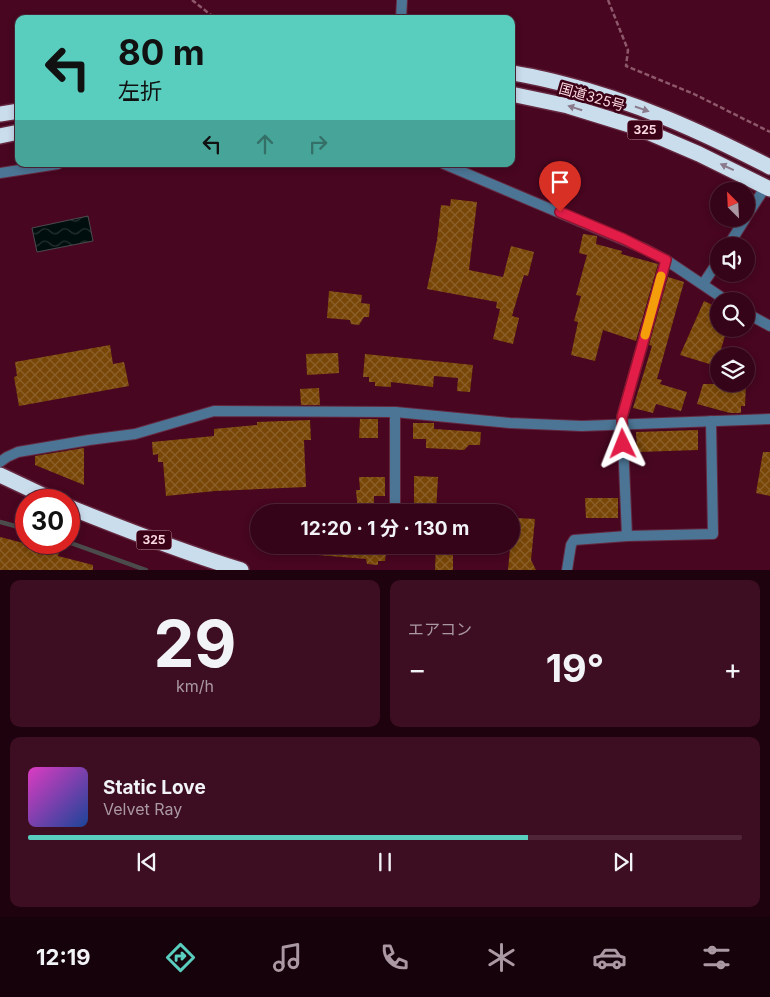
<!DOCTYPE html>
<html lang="ja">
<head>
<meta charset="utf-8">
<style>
  :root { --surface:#360418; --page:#3d0e21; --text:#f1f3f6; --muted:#aa98a2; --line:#502537; --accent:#59cebf }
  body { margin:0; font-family:Inter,"Noto Sans JP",sans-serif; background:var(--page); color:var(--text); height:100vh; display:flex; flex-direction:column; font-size:19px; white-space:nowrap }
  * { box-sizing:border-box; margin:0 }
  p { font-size:16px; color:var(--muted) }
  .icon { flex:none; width:28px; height:28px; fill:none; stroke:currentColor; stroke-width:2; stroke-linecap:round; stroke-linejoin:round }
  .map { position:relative; height:570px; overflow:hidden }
  .side { display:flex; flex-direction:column; gap:10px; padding:10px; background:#1e020d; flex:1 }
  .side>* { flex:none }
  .guide { position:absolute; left:15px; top:15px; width:500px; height:152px; border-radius:10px; box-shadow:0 2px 8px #0003,0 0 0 1px var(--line); background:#59cebf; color:#111; overflow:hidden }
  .needle { width:32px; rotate:336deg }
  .tools { position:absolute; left:710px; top:182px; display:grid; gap:10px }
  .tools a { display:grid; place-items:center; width:45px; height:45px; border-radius:50%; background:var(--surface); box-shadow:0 2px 8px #0003,0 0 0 1px var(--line); font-size:25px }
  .speed { position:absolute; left:15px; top:489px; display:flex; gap:10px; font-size:25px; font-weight:700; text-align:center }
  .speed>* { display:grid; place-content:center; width:65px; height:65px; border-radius:50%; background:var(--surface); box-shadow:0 2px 8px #0003,0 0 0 1px var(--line); line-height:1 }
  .speed .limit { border:8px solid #d22; background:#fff; color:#111 }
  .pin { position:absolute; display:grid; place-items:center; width:42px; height:42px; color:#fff; margin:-51px -21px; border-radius:50% 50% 50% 0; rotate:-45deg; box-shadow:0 0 5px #0007 }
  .pin .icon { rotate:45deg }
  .me { position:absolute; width:55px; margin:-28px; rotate:358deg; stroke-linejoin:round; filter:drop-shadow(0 0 4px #0008) }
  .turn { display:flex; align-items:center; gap:18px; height:105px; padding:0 20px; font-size:22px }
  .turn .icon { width:65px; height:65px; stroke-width:2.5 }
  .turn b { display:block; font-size:35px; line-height:42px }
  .lanes { display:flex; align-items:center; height:48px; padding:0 20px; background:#0003; justify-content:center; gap:25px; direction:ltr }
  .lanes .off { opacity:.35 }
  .big { font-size:38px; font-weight:700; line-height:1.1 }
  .side .card { flex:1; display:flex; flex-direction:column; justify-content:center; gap:8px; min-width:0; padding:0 18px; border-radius:10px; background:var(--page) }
  .side .dial { align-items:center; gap:0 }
  .dial b { font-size:65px; line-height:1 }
  .song { display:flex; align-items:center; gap:15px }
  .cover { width:60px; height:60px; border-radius:8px; background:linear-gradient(135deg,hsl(310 70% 55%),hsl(220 70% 35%)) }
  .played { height:5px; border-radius:2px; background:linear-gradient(90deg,var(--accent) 70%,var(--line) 70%) }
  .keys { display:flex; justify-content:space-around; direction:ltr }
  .heat { display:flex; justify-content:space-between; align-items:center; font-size:28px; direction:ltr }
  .side .tiles { flex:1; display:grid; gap:10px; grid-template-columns:1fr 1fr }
  .card:last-child { grid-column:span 2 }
  .trip { position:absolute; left:250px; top:504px; width:270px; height:50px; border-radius:25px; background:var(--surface); box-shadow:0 2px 8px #0003,0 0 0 1px var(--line); font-weight:700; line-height:50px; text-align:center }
  .tab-bar { display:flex; height:80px; justify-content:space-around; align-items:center; background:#16020a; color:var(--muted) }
  .tab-bar .icon { width:35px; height:35px }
  .tab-bar .selected { color:var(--accent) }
  .tab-bar b { font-size:22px; color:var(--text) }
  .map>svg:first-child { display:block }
  .water { fill:url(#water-waves); stroke:#4b4b4c }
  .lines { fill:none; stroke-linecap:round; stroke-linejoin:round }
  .stream { stroke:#4b4b4c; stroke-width:4.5 }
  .building { fill:url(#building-cross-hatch) }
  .street-casing { stroke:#64283f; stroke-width:12 }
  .highway-casing { stroke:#64283f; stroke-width:18 }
  .path { stroke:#8d586a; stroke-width:2.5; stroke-dasharray:5 2.5; stroke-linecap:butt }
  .street { stroke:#4c7595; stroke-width:10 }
  .highway { stroke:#cadded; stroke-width:15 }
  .oneway { fill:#8a7a8c }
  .route-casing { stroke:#92132f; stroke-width:12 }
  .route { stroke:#e11d48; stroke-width:9 }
  .slow { stroke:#f59e0b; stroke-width:9 }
  .labels { text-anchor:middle; stroke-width:5; stroke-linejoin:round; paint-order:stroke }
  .shield { fill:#3c0016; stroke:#c197a3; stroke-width:1 }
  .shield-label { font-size:12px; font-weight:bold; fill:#fad8df }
  .street-label { font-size:14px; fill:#fad8df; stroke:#3c0016 }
</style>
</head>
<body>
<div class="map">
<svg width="770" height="570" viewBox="0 0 770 570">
  <defs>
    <pattern id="water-waves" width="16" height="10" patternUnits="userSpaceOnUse" patternTransform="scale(1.25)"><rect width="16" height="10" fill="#000f0d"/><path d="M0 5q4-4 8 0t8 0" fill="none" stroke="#263130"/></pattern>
    <pattern id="building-cross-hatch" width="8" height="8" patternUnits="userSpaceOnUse" patternTransform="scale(1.25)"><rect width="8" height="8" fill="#784606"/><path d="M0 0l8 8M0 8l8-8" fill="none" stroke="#8c602a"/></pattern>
  </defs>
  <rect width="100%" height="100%" fill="#480620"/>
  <polygon class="water" points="88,216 93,241 37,252 32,228"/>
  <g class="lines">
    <g class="stream">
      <polyline points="0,522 26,529"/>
      <polyline points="68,542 146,570"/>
    </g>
  </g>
  <g class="building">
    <polygon points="451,199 477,202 469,270 503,277 511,246 534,252 528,276 524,275 512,316 519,318 513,344 493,339 500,309 496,308 497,302 427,289 437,240 441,205 450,206"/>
    <polygon points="583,234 597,236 596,244 622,251 621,254 658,264 636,341 603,330 595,361 571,355 578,322 574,321 581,296 576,295 587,255 579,253"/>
    <polygon points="668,277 684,282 657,379 662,380 660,384 687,392 681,411 656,404 653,413 633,408 652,346 649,345"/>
    <polygon points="329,291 362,295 361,303 370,304 369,317 364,317 359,325 351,324 350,320 327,318"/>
    <polygon points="704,301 719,308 719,329 727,329 716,366 680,355"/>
    <polygon points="110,345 113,364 124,362 129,386 19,406 14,377 17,376 15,362"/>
    <polygon points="338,353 339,373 307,375 306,354"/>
    <polygon points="365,354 473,365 470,392 457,391 458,378 434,376 433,387 391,382 391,387 375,386 375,382 369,382 369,377 363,377"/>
    <polygon points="703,384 746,384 745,406 741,406 741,413 730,413 697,404"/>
    <polygon points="319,388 320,405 301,405 300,389"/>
    <polygon points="360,419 378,419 378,438 359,438"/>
    <polygon points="310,420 311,440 304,440 306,487 215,491 166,496 163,462 158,462 158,454 153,455 152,442 214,436 214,429 257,425 257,422"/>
    <polygon points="413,423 434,423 434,429 481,432 480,445 469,445 464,450 426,448 426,439 413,439"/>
    <polygon points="698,430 698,450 637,452 636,432"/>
    <polygon points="84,448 84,485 35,465 35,456"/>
    <polygon points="763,452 770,452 770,496 756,493"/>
    <polygon points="414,476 438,477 436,512 414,512"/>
    <polygon points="359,477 385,477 385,496 374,496 374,512 358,512 356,490 360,490"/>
    <polygon points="585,498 618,498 618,518 586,518"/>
    <polygon points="516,518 535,519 531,560 536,570 508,570 512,527 515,527"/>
    <polygon points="0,537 59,552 58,556 93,565 93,570 0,570"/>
    <polygon points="307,545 387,545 385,561 378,561 378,565 367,564 366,559 306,554"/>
    <polygon points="436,545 453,545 453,570 435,570"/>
  </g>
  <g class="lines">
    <defs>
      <g id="street">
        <polyline points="401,19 402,0"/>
        <polyline points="444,164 645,249 666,260 727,301"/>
        <polyline points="0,173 58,164"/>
        <polyline points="746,217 766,186"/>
        <polyline points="728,246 745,219"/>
        <polyline points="703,284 719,260"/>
        <polyline points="746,313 770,326"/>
        <polyline points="0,462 7,457 18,452 89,440 135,434 214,411 395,412 510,423 582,426 770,419"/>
        <polyline points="395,512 395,412"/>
        <polyline points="627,536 622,417 666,260"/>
        <polyline points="567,570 571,545 574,540 627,536 713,534 711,421"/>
      </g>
      <g id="highway">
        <path d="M511 73C528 75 544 79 560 83 634 101 702 132 770 167"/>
        <polyline points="511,94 568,106 636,127 699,154 770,189"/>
        <polyline points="0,114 19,111"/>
        <polyline points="0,136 19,132"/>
        <polyline points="0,475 53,500"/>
        <path d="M69 507C126 530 183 552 241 570"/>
      </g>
    </defs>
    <use href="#street" class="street-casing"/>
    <use href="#highway" class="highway-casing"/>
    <g class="path">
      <polyline points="192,0 216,19"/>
      <polyline points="608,0 628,50 626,66 694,94 770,132"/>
    </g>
    <use href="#street" class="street"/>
    <use href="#highway" class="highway"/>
  </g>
  <defs><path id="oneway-solid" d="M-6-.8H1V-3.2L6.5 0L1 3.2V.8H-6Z" transform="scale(1.25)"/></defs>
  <g class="oneway">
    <use href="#oneway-solid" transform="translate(575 108) rotate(-163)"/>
    <use href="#oneway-solid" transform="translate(642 109) rotate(19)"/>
    <use href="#oneway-solid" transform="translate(727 167) rotate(-155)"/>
  </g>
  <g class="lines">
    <defs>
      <polyline id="route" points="560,212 624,239 666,260 622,417 623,444"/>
    </defs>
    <use href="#route" class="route-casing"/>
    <use href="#route" class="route"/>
    <polyline class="slow" points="645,335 661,276"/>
  </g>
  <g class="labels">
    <g class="shield">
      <rect x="627.5" y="120.5" width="35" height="19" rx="4"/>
      <rect x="136.5" y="530.5" width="35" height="19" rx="4"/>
    </g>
    <g class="shield-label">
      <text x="645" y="134">325</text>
      <text x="154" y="544">325</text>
    </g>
    <g class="street-label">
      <text transform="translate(592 97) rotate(16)" y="5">国道325号</text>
    </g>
  </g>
</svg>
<div class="tools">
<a><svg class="needle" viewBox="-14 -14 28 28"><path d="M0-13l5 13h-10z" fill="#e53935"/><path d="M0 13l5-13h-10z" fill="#aa98a2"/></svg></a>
<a><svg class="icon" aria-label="sound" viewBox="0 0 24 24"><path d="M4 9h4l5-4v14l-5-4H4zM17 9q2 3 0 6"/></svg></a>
<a><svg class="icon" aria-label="search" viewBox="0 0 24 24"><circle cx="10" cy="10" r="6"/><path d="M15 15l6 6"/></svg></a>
<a><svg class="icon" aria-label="layers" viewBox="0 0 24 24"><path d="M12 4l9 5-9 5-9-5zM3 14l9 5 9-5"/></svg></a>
</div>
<div class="speed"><div class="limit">30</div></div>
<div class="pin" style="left:560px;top:212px;background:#d93025"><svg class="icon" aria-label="arrive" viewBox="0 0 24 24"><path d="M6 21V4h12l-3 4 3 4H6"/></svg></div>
<svg class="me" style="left:623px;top:444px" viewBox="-20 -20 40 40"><path d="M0-17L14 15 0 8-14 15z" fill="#e11d48" stroke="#fff" stroke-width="4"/></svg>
<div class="trip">12:20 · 1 分 · 130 m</div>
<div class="guide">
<div class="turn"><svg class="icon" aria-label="left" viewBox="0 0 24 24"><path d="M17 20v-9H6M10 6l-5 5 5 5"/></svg><div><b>80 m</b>左折</div></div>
<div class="lanes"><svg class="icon" aria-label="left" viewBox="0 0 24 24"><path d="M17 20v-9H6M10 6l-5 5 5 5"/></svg><svg class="icon off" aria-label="ahead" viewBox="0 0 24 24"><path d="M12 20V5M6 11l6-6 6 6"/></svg><svg class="icon off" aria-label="right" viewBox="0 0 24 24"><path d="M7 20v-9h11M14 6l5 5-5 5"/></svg></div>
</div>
</div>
<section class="side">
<div class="tiles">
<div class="card dial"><b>29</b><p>km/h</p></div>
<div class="card"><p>エアコン</p>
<div class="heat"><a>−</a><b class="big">19°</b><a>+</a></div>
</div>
<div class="card">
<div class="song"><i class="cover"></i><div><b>Static Love</b><p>Velvet Ray</p></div></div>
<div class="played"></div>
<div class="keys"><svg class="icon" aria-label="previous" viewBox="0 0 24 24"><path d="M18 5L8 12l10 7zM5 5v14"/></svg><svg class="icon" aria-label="pause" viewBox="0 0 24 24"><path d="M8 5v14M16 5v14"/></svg><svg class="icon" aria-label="next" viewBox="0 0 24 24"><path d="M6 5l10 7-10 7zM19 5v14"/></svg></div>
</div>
</div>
</section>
<nav class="tab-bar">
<b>12:19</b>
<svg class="icon selected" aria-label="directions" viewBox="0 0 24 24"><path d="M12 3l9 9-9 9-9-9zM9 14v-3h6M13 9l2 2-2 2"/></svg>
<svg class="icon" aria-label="music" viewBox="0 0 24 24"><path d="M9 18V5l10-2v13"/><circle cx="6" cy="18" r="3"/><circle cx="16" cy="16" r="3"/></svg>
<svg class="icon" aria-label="phone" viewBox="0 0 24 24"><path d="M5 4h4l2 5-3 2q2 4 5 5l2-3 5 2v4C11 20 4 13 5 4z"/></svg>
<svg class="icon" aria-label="climate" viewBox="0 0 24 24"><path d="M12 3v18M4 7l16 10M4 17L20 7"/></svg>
<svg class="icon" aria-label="car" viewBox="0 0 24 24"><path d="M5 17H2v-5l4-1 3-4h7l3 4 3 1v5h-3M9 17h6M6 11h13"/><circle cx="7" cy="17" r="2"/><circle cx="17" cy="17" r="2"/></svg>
<svg class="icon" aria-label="filters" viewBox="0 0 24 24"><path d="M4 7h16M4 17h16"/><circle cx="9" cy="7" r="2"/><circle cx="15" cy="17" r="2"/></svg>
</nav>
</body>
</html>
